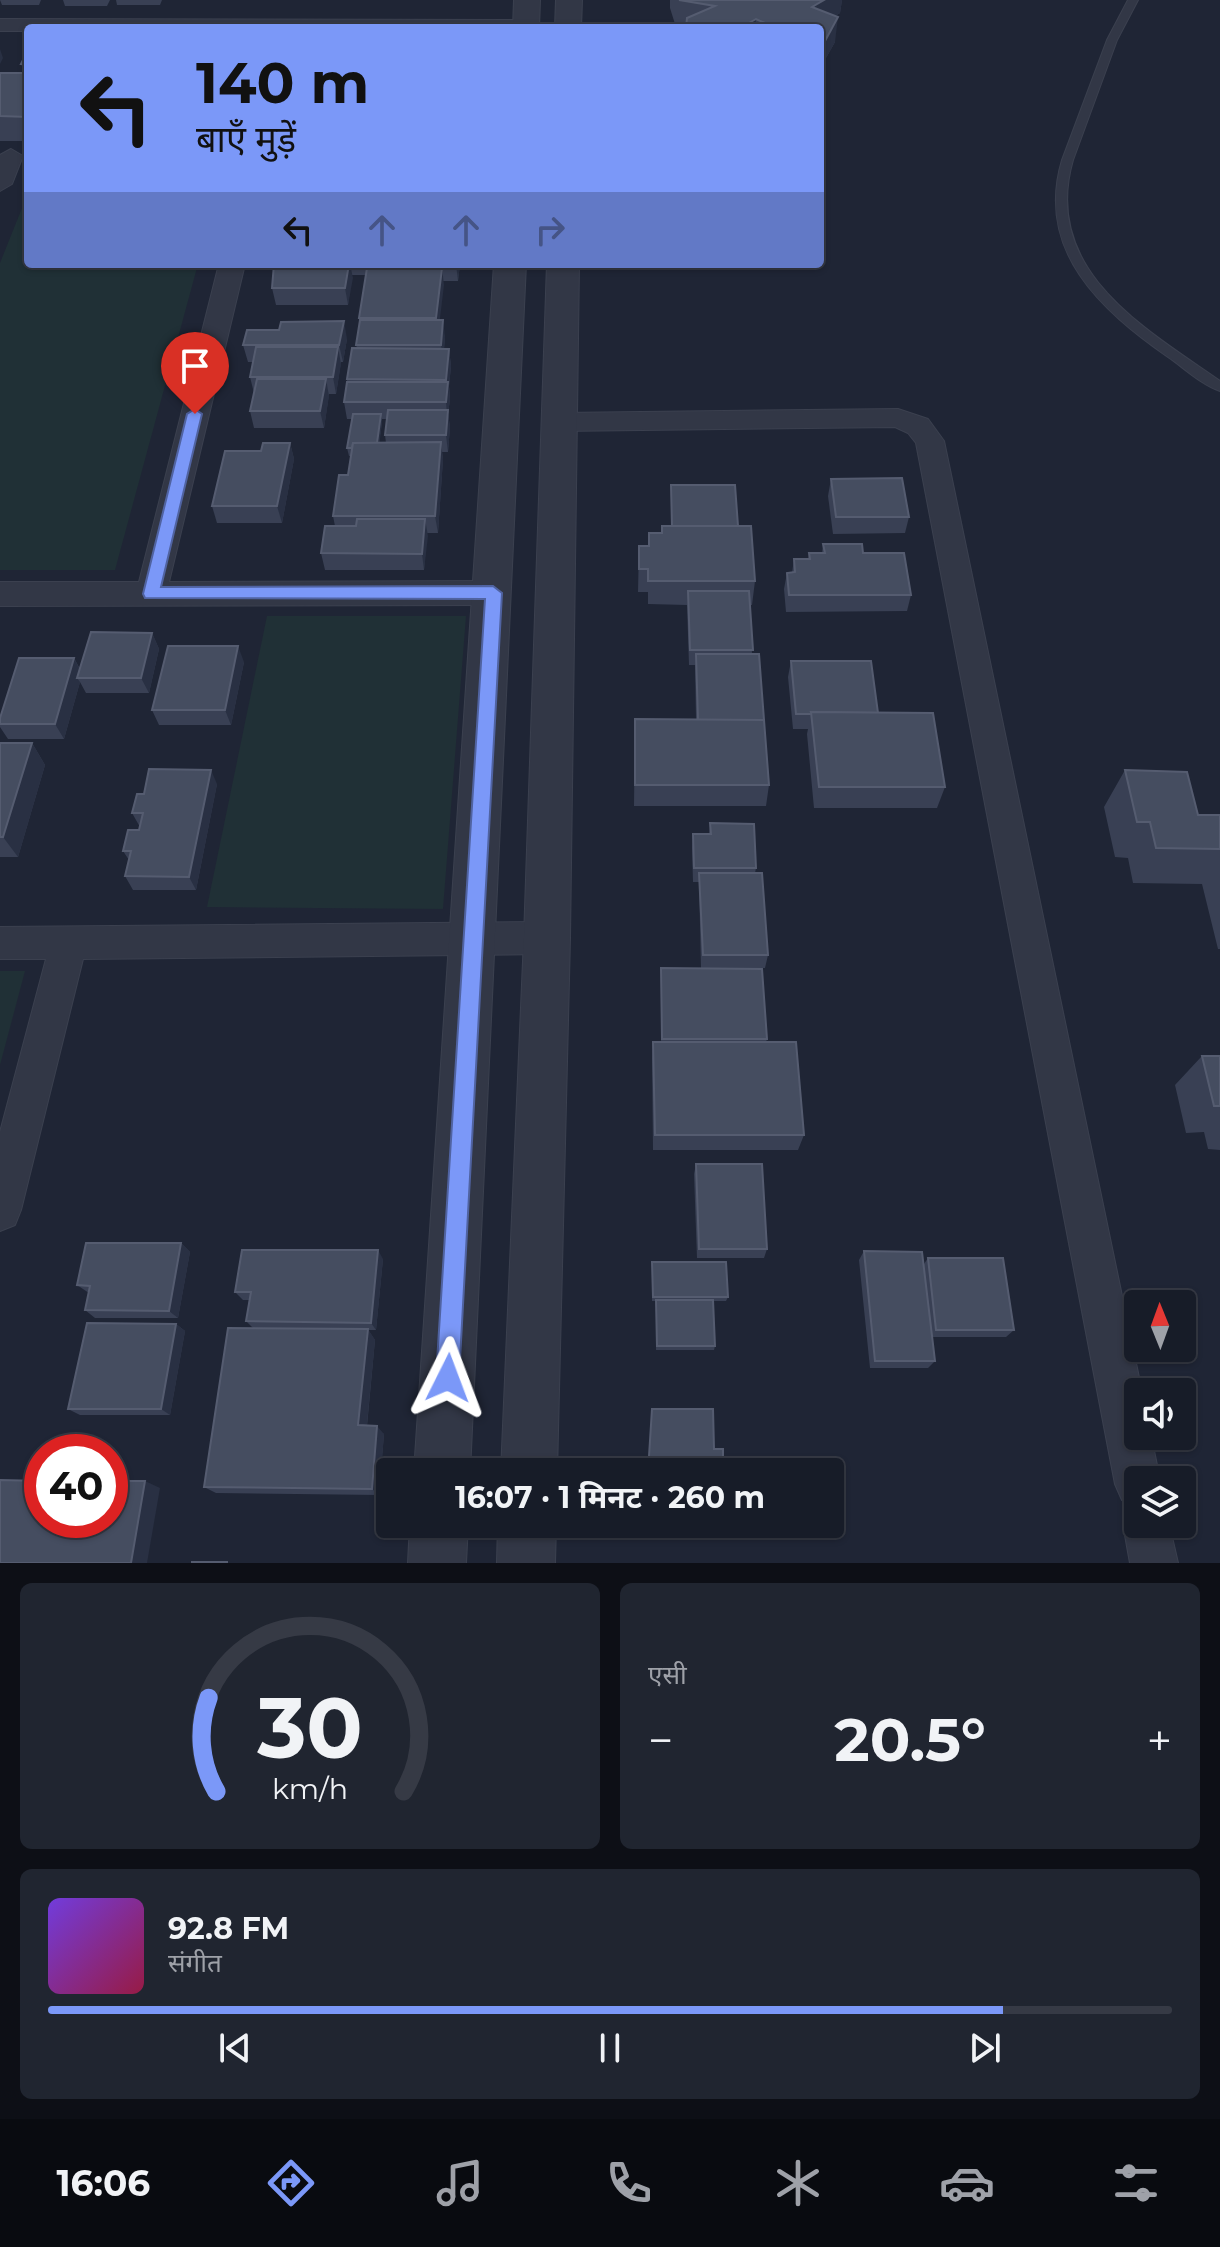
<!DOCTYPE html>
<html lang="hi">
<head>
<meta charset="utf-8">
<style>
  :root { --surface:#171c28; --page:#202530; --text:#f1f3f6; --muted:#9ea1a8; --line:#363a45; --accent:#7b98f8 }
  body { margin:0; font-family:Montserrat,"Noto Sans Devanagari",sans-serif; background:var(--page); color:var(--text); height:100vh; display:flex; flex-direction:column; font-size:30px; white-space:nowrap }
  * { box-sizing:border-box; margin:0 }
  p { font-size:26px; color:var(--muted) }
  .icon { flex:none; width:44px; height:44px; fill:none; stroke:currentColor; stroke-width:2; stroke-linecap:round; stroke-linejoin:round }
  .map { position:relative; height:1563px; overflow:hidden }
  .side { display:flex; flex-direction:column; gap:20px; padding:20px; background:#0d0f16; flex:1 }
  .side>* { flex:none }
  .guide { position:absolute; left:24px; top:24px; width:800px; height:244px; border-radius:8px; box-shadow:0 2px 6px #0004,0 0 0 2px var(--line); background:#7b98f8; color:#111; overflow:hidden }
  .needle { width:52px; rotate:359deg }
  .controls { position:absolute; left:1124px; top:1290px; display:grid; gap:16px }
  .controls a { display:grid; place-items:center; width:72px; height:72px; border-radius:8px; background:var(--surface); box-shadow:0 2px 6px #0004,0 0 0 2px var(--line); font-size:40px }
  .speed { position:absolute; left:24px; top:1434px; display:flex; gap:16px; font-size:40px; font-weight:700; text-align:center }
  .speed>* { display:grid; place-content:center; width:104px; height:104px; border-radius:50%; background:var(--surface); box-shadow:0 2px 6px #0004,0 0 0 2px var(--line); line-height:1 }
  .speed .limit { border:12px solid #d22; background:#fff; color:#111 }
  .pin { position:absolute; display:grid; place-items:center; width:68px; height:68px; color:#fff; margin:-82px -34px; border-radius:50% 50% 50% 0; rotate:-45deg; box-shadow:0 0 8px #0007 }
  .pin .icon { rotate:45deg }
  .me { position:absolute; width:88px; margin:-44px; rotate:3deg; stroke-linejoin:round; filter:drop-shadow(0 0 6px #0008) }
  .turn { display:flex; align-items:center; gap:28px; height:168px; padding:0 40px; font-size:36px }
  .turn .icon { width:104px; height:104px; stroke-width:2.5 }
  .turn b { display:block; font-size:56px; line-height:68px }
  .lanes { display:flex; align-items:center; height:76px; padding:0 40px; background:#0003; justify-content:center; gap:40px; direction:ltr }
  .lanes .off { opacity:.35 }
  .big { font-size:60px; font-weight:700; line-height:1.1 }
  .side .widget { flex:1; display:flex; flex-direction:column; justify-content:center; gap:12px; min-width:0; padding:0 28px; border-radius:12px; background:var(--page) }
  .side .dial { align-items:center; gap:0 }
  .dial svg { height:208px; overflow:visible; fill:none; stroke:var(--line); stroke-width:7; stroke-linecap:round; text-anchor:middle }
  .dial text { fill:var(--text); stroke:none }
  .song { display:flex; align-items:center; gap:24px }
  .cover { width:96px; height:96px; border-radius:12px; background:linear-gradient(135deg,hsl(260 70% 55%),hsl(340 70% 35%)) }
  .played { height:8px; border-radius:4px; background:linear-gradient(90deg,var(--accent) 85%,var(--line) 85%) }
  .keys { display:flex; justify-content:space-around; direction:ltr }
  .heat { display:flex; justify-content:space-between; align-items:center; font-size:44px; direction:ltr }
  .side .tiles { flex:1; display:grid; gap:20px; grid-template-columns:1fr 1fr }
  .widget:last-child { grid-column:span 2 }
  .trip { position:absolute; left:376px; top:1458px; width:468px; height:80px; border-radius:8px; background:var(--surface); box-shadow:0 2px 6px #0004,0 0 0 2px var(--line); font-weight:700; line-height:80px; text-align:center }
  .menu { display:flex; height:128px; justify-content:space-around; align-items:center; background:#090b10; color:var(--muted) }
  .menu .icon { width:56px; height:56px }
  .menu .on { color:var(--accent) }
  .menu b { font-size:36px; color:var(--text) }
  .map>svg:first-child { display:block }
  .green { fill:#203036 }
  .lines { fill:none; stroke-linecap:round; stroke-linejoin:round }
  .service-casing { stroke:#3b404f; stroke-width:2 }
  .minor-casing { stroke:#3b404f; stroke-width:2 }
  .tertiary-casing { stroke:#3b404f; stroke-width:2 }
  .service { fill:#323746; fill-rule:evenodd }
  .minor { fill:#323746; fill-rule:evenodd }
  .tertiary { fill:#323746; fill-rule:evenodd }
  .wall { fill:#394054; fill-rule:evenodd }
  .shaded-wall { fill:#293043 }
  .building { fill:#454d60; stroke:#555c70; stroke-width:2 }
  .route { fill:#7b98f8; stroke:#5063a1; stroke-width:2 }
</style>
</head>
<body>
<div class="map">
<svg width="1220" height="1563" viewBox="0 0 1220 1563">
  <rect width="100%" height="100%" fill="#1f2535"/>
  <g class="green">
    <polygon points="28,193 28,264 198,264 115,570 0,570 0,263"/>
    <polygon points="267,616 466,616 443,909 207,907"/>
    <polygon points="0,971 25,971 0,1065"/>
  </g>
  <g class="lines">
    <defs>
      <path id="service" d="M1128 0H1138L1117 40 1073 160C1041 270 1144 328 1220 381V391C1202 385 1184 368 1168 357 1101 310 1035 251 1062 160L1107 40Z"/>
      <g id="minor">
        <polygon points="0,19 526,20 537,26 28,28 28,31 0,31"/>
        <polygon points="11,149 23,156 12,184 0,191 0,155"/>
        <polygon points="219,264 245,264 169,582 493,581 504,585 508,593 504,601 493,605 0,606 0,582 139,582"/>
        <polygon points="898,409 928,419 944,441 1142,1392 1138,1392 1138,1436 1151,1436 1160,1480 1138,1480 1138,1524 1169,1524 1178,1563 1130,1563 1123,1524 1130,1508 1134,1505 1122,1500 1115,1484 916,443 908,433 895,427 560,431 550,429 546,422 550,415 560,413"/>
        <polygon points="547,922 560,926 565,938 560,950 547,954 83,959 21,1210 15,1225 0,1231 0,1132 46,959 0,959 0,927"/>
      </g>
      <g id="tertiary">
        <polygon points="514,0 540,0 539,28 513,28"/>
        <polygon points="556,0 582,0 581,28 555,28"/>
        <polygon points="494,264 526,264 470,1472 414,1472"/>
        <polygon points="547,264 579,264 570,938 557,1472 501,1472 524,938"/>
        <polygon points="410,1524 468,1524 466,1563 408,1563"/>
        <polygon points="498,1524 556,1524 555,1563 497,1563"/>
      </g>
    </defs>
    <use href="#service" class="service-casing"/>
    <use href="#minor" class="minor-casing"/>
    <use href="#tertiary" class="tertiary-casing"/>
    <use href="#service" class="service"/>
    <use href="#minor" class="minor"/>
    <use href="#tertiary" class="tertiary"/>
  </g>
  <g class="wall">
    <polygon points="0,0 41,0 39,5 2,5"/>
    <polygon points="63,0 110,0 107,6 65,6"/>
    <polygon points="116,0 162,0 160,5 117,5"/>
    <polygon points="670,0 842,0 840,13 835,16 835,42 822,65 820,64 820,28 686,28 686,26 675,24 670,8"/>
    <polygon points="28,50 28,141 0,141 0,73 25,73 21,64"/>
    <path d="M274 264H460L458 281H443L439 320 445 337 444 349H449L451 366 449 386 450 399 448 414 450 427 448 452H442L443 459 438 533H427L424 570H325L321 553 335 526 333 516 348 475 351 456H349L347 448 352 419H347L344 402 347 379 357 348 356 345 360 322 359 318 366 275H352L348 305H276L272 288ZM382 419H387L385 435 386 443H379L382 422Z"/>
    <polygon points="347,339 343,362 341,362 336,394 329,394 324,428 254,428 250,411 254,393 250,377 253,362 248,362 243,345"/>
    <polygon points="290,443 294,459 282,523 217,523 212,506 261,451"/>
    <polygon points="831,479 909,517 905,533 833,534 828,496"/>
    <polygon points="671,485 738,526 755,581 752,605 750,605 752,654 769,785 766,806 634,806 635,719 696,720 695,665 689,665 687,605 648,604 648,592 638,592 639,546 649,546 671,526"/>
    <polygon points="823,544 863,553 911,595 907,611 786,612 784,589 787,573 792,573 794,559 808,559 809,553 822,553"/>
    <polygon points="152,633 159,649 149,693 86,693 80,682 64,739 8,739 0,727 0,718 74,658 80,669"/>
    <polygon points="791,661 878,713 945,787 937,808 814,808 807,734 808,729 793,729 788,677"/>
    <polygon points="244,662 231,725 159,725 152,710"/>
    <polygon points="0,743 32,743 45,765 18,857 0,857"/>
    <polygon points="1125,770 1198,815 1220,815 1220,949 1218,949 1202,884 1133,883 1128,858 1115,857 1104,807"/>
    <polygon points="217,784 196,890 133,890 125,876 129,860 123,851 139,830 140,827 132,813 144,794"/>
    <polygon points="710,823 756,868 755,873 768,955 765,968 701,968 699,882 693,882 692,848 693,834 709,834"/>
    <polygon points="661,968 767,1039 766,1042 804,1135 798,1150 653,1150 652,1059 653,1042 661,1042"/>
    <polygon points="1202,1056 1220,1056 1220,1150 1208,1149 1204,1132 1186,1133 1175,1085"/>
    <polygon points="696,1164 767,1249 764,1258 697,1258 694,1174"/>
    <polygon points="181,1243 190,1252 178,1318 95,1318 85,1310 89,1293 77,1285"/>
    <polygon points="864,1251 924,1264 928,1258 1014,1330 1006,1337 932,1337 935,1361 928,1368 870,1368 859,1260"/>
    <polygon points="383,1259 376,1330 368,1330 375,1340 367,1426 384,1434 379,1495 216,1493 204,1487 253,1328 246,1321 249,1300 243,1300 235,1292"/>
    <polygon points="652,1267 728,1297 726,1301 713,1301 715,1346 714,1350 656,1350 656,1301 652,1301"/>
    <polygon points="176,1324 185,1331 170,1415 80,1415 68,1409"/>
  </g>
  <g class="shaded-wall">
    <polygon points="824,0 842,0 840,13 815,28 812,7"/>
    <polygon points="838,17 835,42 822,65 825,41"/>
    <polygon points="756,19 756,28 740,28"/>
    <polygon points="0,49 3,58 0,64"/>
    <polygon points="349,264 350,264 353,278 348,305 345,288"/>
    <polygon points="456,264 460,264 458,281"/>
    <polygon points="442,268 444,285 438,335 436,318"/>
    <polygon points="443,320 445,337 443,362 441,345"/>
    <polygon points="344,321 347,339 343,362 339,345"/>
    <polygon points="338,347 341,364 336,394 333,377"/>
    <polygon points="449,349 451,366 449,386 450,399 448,414 450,427 448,452 446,435 447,415 446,402 447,391 446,380"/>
    <polygon points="326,379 329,396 324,428 320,411"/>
    <polygon points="381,414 382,422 378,456 376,448"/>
    <polygon points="441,442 443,459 438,533 435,516"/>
    <polygon points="290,443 294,459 282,523 277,506"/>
    <polygon points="425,519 428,536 424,570 422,554"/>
    <polygon points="152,633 159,649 149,693 141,678"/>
    <polygon points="238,646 244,662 231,725 225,710"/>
    <polygon points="74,658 82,674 77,678 80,682 64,739 55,724"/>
    <polygon points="32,743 45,765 18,857 3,837"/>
    <polygon points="211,770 217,784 196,890 189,877"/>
    <polygon points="181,1243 190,1252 178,1318 169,1311"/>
    <polygon points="378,1250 383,1259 376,1330 371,1323"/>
    <polygon points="176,1324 185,1331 170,1415 161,1409"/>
    <polygon points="368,1329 375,1340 366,1434 358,1425"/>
    <polygon points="377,1426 384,1434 379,1495 372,1489"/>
    <polygon points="145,1481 160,1488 147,1563 131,1563"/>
  </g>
  <g class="building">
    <polygon points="679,0 824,0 812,7 838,17 825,41 820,38 820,28 776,28 756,19 740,28 686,28 687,18 715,6"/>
    <polygon points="456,27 496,27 455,28"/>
    <polygon points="28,50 28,64 21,64"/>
    <polygon points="0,73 28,73 28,117 0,116"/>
    <polygon points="274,264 349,264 345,288 272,288"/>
    <polygon points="367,268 442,268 436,318 359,318"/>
    <polygon points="360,320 443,320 441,345 356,345"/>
    <polygon points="344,321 339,345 243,345 247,330 279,330 281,322"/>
    <polygon points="256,347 338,347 333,377 250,377"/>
    <polygon points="352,348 449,349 446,380 347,379"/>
    <polygon points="257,379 326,379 320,411 250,411"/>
    <polygon points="347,382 448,382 446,402 344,402"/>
    <polygon points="388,410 448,410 446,435 385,435"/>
    <polygon points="353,414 381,414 377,443 353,443 352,448 347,448"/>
    <polygon points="441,442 435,516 333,516 339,475 348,475 353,443"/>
    <polygon points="263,443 290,443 277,506 212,506 225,451 261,451"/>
    <polygon points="902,478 909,517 836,517 831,479"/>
    <polygon points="671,485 735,485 738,526 672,526"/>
    <polygon points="357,519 425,519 422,554 321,553 325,526 356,526"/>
    <polygon points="662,526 751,526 755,581 648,581 648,569 639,569 639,546 649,546 649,533 662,533"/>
    <polygon points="823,544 862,544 863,553 904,553 911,595 789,595 787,573 795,572 794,559 810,559 809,553 825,553"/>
    <polygon points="688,591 749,591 753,650 690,650"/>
    <polygon points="91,632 152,633 141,678 77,678"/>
    <polygon points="168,646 238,646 225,710 152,710"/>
    <polygon points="696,654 759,654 764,720 698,720"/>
    <polygon points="19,658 74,658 55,724 0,724 0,718"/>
    <polygon points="791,661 871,661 878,713 811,712 812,714 796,714"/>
    <polygon points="811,712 933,713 945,787 819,787"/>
    <polygon points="635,719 764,720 769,785 635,785"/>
    <polygon points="0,743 32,743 3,837 0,837"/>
    <polygon points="149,769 211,770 189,877 125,876 131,851 123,851 128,830 139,830 143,813 132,813 137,794 144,794"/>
    <polygon points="1125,770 1187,772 1198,815 1220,815 1220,849 1156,848 1150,822 1137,822"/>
    <polygon points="710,823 754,824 756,868 694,868 693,834 711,834"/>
    <polygon points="699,873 762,873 768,955 703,955"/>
    <polygon points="661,968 762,969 767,1039 662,1039"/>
    <polygon points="653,1042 796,1042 804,1135 655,1135"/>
    <polygon points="1202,1056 1220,1056 1220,1106 1214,1106"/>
    <polygon points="696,1164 762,1164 767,1249 699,1249"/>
    <polygon points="86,1243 181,1243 169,1311 85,1310 90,1286 77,1285"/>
    <polygon points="242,1250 378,1250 371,1323 246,1321 251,1292 235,1292"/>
    <polygon points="864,1251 922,1252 935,1361 875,1361"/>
    <polygon points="928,1258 1003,1258 1014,1330 936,1330"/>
    <polygon points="652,1262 726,1262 728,1297 653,1297"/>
    <polygon points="656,1300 713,1300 715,1346 657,1346"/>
    <polygon points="87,1323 176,1324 161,1409 68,1409"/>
    <polygon points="228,1328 368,1329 358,1425 377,1426 372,1489 204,1487"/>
    <polygon points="652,1409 713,1409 714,1449 723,1449 723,1472 648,1472"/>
    <polygon points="0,1480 42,1481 42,1520 110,1520 110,1481 145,1481 131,1563 0,1563"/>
    <polygon points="192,1562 228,1562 192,1563"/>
  </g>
  <polygon class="route" points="195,409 202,414 161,587 493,586 502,593 459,1378 456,1386 448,1390 439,1386 436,1378 485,599 145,598 143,594 187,414"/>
</svg>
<div class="controls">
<a><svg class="needle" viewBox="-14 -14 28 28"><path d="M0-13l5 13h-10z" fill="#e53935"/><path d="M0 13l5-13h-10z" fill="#9ea1a8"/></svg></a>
<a><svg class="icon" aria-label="sound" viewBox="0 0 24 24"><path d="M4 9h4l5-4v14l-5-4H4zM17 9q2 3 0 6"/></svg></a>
<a><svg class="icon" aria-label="layers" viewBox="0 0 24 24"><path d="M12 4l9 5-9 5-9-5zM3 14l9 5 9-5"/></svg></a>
</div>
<div class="speed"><div class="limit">40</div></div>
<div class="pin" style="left:195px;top:414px;background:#d93025"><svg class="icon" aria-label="arrive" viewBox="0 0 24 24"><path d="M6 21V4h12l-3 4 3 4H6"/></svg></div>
<svg class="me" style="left:448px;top:1378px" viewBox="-20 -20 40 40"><path d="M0-17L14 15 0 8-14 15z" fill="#7b98f8" stroke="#fff" stroke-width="4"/></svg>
<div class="trip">16:07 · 1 मिनट · 260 m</div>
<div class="guide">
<div class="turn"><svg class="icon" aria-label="left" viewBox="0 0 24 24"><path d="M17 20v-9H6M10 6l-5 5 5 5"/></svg><div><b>140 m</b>बाएँ मुड़ें</div></div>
<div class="lanes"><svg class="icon" aria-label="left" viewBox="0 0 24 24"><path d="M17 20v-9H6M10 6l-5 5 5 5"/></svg><svg class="icon off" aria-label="ahead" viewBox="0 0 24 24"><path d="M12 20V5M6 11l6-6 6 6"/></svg><svg class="icon off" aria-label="ahead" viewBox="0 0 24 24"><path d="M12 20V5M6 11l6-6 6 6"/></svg><svg class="icon off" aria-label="right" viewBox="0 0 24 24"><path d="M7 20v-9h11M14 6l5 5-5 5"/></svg></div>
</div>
</div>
<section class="side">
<div class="tiles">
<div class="widget dial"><svg viewBox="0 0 100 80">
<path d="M14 69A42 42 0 1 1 86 69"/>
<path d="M14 69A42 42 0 0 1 11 33" stroke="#7b98f8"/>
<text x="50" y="56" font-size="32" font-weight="700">30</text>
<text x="50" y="72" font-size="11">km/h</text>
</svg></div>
<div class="widget"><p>एसी</p>
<div class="heat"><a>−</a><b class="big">20.5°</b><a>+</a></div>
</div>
<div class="widget">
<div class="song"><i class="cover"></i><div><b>92.8 FM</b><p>संगीत</p></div></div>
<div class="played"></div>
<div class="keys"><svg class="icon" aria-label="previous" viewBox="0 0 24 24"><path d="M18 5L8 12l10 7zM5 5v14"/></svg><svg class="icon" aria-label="pause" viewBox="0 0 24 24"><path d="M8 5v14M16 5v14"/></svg><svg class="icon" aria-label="next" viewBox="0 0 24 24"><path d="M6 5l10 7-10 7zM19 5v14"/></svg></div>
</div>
</div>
</section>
<nav class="menu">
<b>16:06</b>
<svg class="icon on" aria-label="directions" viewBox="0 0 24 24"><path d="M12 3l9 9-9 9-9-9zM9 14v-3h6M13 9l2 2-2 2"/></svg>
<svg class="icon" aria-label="music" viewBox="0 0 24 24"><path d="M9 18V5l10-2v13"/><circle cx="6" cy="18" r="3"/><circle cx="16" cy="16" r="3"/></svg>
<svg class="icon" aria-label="phone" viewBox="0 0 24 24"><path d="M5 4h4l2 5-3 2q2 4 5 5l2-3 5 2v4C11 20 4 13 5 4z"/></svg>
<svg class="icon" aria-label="climate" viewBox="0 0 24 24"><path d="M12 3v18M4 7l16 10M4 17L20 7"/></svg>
<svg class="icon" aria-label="car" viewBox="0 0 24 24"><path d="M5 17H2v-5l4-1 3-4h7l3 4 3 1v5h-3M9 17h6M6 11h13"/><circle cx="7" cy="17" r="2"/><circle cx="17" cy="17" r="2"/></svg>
<svg class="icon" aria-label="filters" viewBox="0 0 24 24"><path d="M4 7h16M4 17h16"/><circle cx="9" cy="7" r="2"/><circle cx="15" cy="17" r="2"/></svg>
</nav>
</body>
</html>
